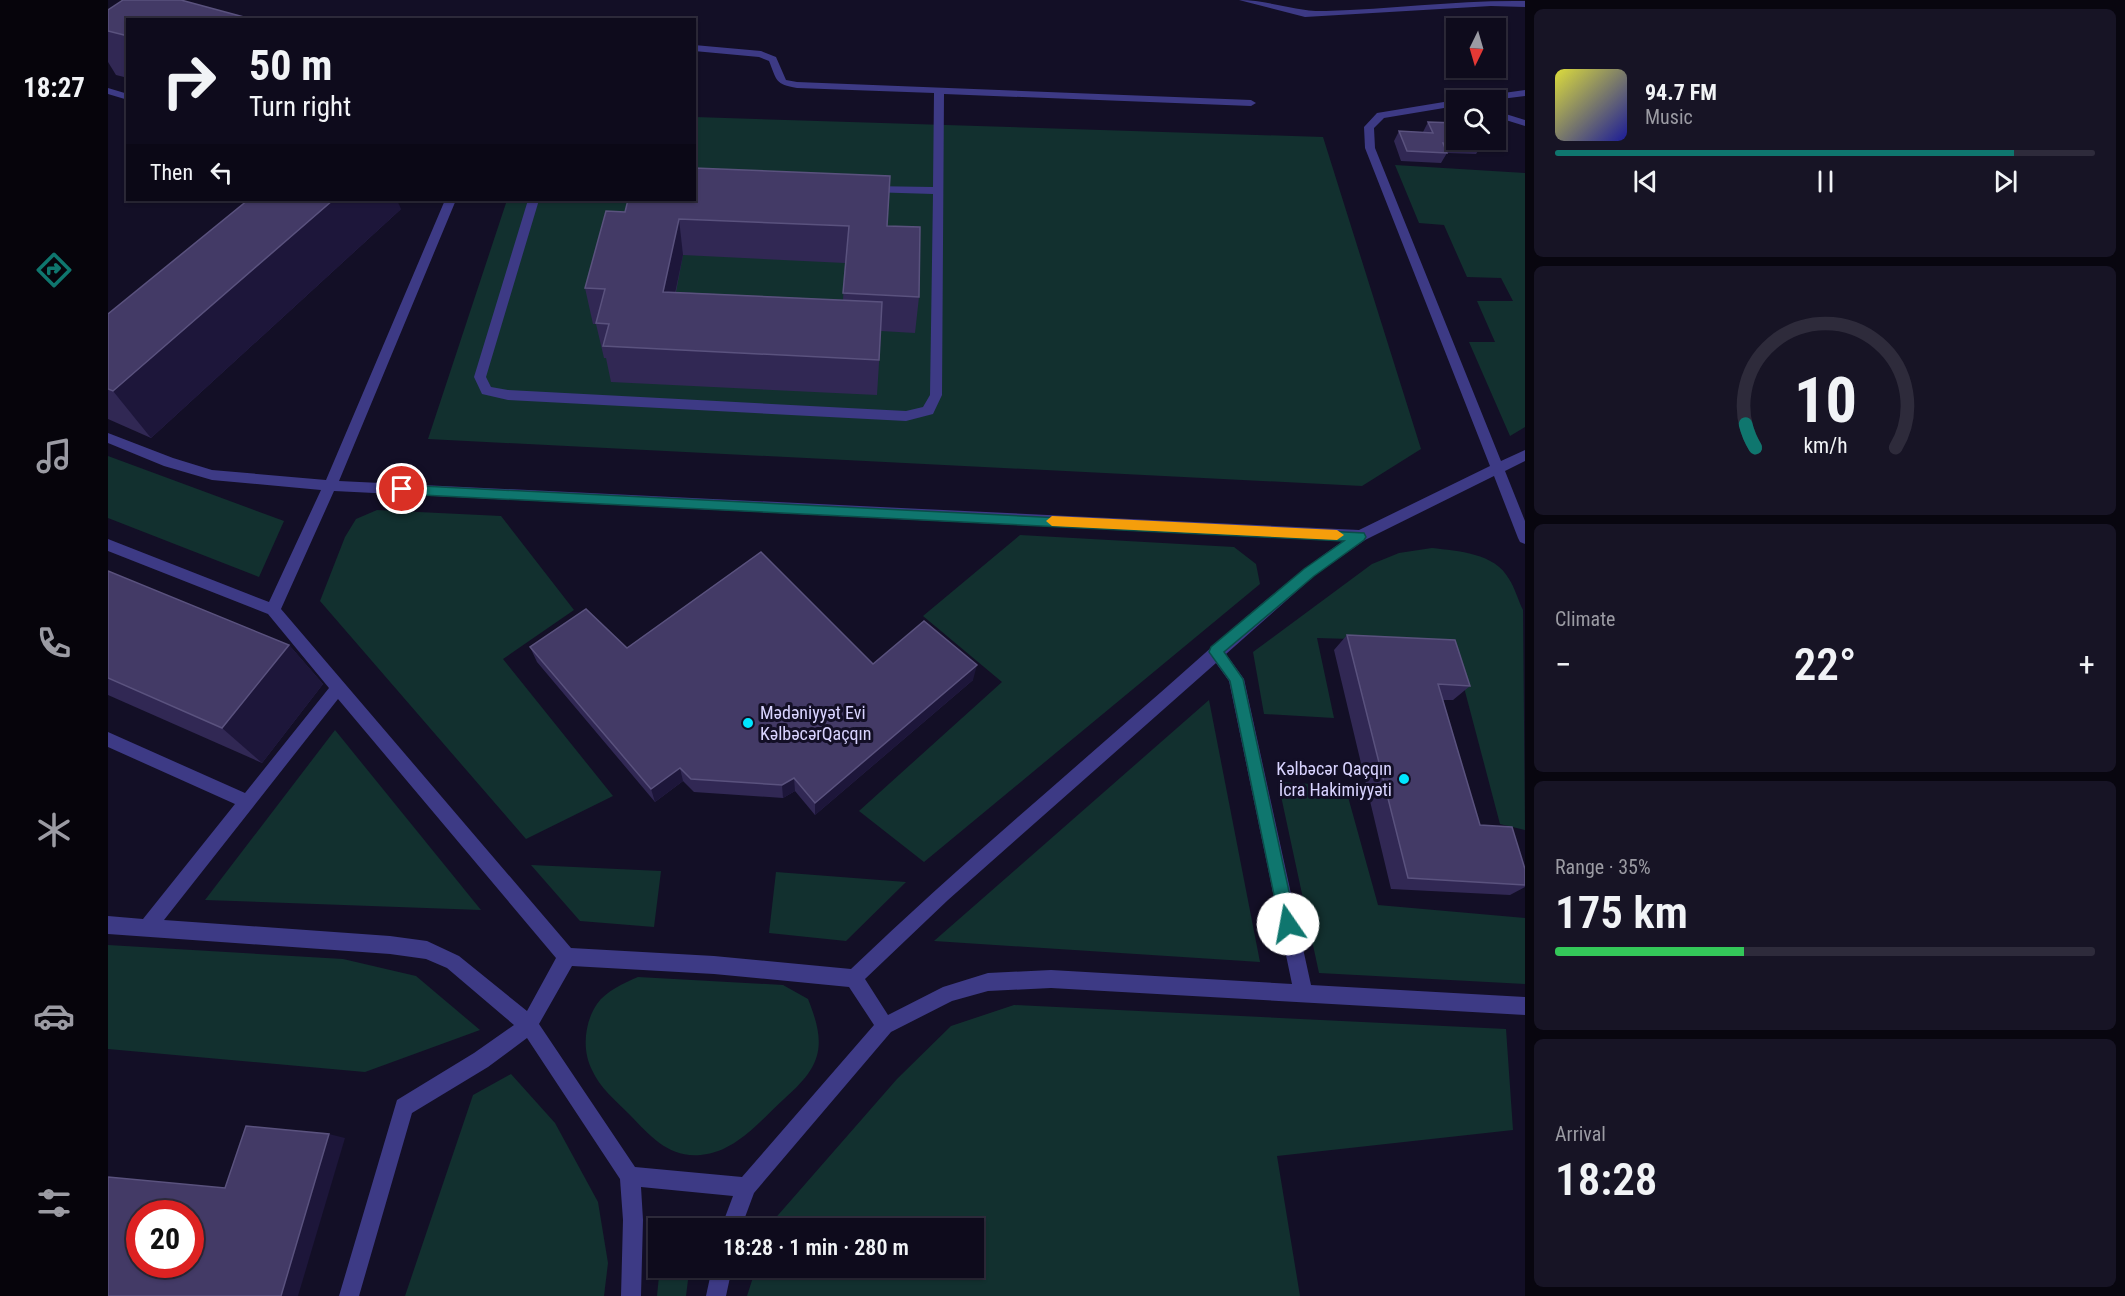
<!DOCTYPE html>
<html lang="en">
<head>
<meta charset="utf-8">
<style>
  :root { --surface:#0e0b1c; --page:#171425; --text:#f1f3f6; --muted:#9b9ba3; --line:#2e2b3b; --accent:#0f766e }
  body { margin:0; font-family:"Roboto Condensed",sans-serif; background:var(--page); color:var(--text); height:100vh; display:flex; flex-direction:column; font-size:22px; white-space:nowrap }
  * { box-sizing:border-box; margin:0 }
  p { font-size:20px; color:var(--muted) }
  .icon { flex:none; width:33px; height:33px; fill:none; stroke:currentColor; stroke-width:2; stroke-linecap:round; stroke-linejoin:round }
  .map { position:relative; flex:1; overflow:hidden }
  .side { display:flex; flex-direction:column; gap:9px; padding:9px; background:#08060f; width:600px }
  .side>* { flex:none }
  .banner { position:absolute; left:18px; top:18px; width:570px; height:183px; border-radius:0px; box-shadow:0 2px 4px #0004,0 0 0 2px var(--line); background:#0e0b1c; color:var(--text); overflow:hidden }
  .needle { width:39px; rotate:185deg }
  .tools { position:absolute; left:1338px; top:18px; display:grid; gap:12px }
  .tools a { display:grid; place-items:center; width:60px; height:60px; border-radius:0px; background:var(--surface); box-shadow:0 2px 4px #0004,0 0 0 2px var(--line); font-size:30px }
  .speed { position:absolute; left:18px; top:1200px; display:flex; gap:12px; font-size:30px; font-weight:700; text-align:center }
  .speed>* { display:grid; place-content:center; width:78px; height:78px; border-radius:50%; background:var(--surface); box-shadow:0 2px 4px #0004,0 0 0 2px var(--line); line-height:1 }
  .speed .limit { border:9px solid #d22; background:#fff; color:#111 }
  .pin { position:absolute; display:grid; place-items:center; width:51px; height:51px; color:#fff; margin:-26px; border:3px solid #fff; border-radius:50%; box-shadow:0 2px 6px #0007 }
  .me { position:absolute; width:66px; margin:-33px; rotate:348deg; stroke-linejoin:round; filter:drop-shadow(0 0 4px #0008) }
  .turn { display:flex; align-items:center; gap:21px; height:126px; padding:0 24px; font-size:27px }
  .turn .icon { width:78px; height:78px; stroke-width:2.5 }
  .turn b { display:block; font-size:42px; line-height:51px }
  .then { display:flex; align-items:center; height:57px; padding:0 24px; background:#0003; gap:12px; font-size:22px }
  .big { font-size:45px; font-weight:600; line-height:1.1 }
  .side .tile { flex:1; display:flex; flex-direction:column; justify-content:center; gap:9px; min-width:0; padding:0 21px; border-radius:9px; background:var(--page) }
  .side .dial { align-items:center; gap:0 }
  .dial svg { height:156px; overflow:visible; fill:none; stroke:var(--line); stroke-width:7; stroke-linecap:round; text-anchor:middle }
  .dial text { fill:var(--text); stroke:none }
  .song { display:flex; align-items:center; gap:18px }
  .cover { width:72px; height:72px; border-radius:9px; background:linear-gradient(135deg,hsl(60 70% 55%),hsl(240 70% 35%)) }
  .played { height:6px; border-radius:3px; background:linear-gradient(90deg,var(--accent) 85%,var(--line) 85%) }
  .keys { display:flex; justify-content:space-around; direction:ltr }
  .heat { display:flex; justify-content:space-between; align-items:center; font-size:33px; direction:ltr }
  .charge { height:9px; border-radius:4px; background:linear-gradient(90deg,#34c759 35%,var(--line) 0) }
  .trip { position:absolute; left:540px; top:1218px; width:336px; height:60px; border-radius:0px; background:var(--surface); box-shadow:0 2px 4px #0004,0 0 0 2px var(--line); font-weight:600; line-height:60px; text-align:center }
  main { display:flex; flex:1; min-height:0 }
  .tab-bar { display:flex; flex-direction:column; width:108px; justify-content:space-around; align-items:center; background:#06040b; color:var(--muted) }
  .tab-bar .icon { width:42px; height:42px }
  .tab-bar .selected { color:var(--accent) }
  .tab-bar b { font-size:27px; color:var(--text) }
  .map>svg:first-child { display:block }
  .green { fill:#12302f }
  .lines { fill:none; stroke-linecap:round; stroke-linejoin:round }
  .minor { fill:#3d3a85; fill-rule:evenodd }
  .wall { fill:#312854; fill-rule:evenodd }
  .shaded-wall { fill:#1d163a }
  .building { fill:#433a66; stroke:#5a527e; stroke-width:1.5; fill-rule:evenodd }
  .route { fill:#0f766e; stroke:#0a4d48; stroke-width:1.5 }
  .slow { fill:#f59e0b }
  .poi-dot { fill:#00e5ff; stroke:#130f26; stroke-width:2 }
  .labels { text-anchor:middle; stroke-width:6; stroke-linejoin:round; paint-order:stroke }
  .poi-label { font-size:18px; fill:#d9d4ff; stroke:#130f26; text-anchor:start }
</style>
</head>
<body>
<main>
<nav class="tab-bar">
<b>18:27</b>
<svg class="icon selected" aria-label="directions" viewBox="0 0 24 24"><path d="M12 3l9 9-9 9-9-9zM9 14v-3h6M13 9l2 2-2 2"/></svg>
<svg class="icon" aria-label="music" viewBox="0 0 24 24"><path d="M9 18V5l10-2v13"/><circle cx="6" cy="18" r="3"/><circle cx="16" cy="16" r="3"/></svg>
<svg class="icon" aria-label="phone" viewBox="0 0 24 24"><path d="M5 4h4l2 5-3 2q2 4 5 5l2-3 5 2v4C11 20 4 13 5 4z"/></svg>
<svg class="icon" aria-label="climate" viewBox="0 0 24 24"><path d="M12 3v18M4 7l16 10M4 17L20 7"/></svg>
<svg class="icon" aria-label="car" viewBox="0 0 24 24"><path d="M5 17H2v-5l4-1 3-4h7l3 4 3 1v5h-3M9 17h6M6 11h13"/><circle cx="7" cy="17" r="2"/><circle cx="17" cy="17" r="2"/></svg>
<svg class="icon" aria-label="filters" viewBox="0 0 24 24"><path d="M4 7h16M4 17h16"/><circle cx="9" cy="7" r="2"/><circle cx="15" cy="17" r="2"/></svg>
</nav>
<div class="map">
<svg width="1417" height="1296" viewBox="0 0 1417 1296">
  <rect width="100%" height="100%" fill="#130f26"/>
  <g class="green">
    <polygon points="587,117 1215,137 1313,449 1254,486 320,439 399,200 586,200"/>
    <polygon points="1287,165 1417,173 1417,427 1402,436 1361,342 1387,342 1369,301 1405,301 1393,278 1359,277 1336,225 1311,223"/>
    <polygon points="0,456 176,521 151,577 0,518"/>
    <polygon points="269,510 393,516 466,610 395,659 505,796 418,839 212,601 237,537 248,519"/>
    <polygon points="912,535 1126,547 1148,564 1152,584 816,862 751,811 894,682 815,616"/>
    <path d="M1324 548C1350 551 1387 553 1401 579 1407 588 1410 600 1415 610L1417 830 1392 824 1344 642 1209 638 1226 718 1156 714 1145 652 1264 564 1291 553Z"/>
    <polygon points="1101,700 1152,962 826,941"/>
    <polygon points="227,730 373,910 97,900"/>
    <polygon points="1170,782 1237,786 1270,905 1417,918 1417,984 1211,973"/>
    <polygon points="423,865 553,871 546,927 472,921"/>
    <polygon points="668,872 798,882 738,941 661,933"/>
    <polygon points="0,945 235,959 308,976 372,1030 257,1072 0,1049"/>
    <path d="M530 977 675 985 700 999C719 1046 714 1066 676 1099 654 1119 630 1149 599 1154 564 1161 544 1138 522 1115 508 1101 492 1088 484 1070 474 1051 476 1023 489 1004 498 991 516 983 530 977Z"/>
    <polygon points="906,1005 1398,1029 1405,1130 1169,1156 1192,1296 639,1296 648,1268 866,1268 866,1228 662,1228 664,1222 789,1079 843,1026"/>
    <polygon points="403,1074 447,1123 490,1202 500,1263 496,1296 297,1296 365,1095"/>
    <polygon points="551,1276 580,1280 578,1296 549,1296"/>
  </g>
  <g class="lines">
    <g class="minor">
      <path d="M1131 0C1161 0 1188 12 1218 11 1285 9 1351 0 1417 1V7L1383 6 1197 17Z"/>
      <path d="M586 45 653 51 668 57 678 80 689 82 1143 100 1148 103 1143 106 836 94 834 395 825 414 798 421 400 400 374 394 366 377 420 200H431L378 377 383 387 400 390 798 411 815 407 822 395 825 194 761 192 756 189 761 186 825 187 826 93 689 88C667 84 669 81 661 61L651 57 586 51Z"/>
      <polygon points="0,88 20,94 20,100 0,94"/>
      <polygon points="1417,90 1417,96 1385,100 1362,100 1367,97"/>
      <path d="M1348 100H1350L1348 106 1276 118 1266 128 1267 148 1393 461 1417 450V461L1397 471 1417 521V544L1412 542 1410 538 1386 476 1257 540 1206 576 1118 654 1136 679 1203 985 1417 997V1015L943 988 880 991 844 1001 783 1032 646 1193 633 1228H613L625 1196 533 1187 535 1220 533 1296H513L515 1220 512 1179 419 1038 380 1067 304 1113 251 1296H231L289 1100 366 1053 406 1025 339 968 318 959 282 954 0 934V916L35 919 127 804 0 747V732L137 793 221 688 160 614 0 551V539L161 602 213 490 104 480 56 466 0 443V433L65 458 104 470 218 480 337 200H348L231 481 1251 530 1382 466 1257 148 1256 127 1269 113ZM226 491 1235 541C1164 590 1102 650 1037 706 938 793 838 878 743 969L606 956 463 948 173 609ZM1108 663 1121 681 1184 984 943 970 880 973 835 987 780 1015 757 979 840 900ZM230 699 448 958 419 1011 351 956 319 941 282 936 56 920ZM464 966 606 974 741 987 766 1025 634 1177 527 1167 431 1024Z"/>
      <polygon points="1388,111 1417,120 1417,126 1388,117"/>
      <polygon points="604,1268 624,1268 618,1296 598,1296"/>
    </g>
  </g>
  <g class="wall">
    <polygon points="0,10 20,20 20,78 8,75 0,62"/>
    <polygon points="1320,122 1374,145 1368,154 1339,153 1333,163 1293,161 1286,141 1291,131 1315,132"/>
    <polygon points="293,209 43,438 0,419 0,314"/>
    <path d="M498 211 779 226 811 297 807 333 773 331 769 395 503 382 498 358H496L488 324H485L477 288ZM575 255 737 263 735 300 568 292Z"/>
    <polygon points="0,571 181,645 215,684 154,763 0,695"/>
    <polygon points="1239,635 1362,686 1345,700 1335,700 1372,825 1417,869 1417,887 1402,895 1283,889 1226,650"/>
    <polygon points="422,647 519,648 765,664 865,680 707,815 687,791 675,798 586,792 575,781 547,802 429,662"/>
  </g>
  <g class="shaded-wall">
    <polygon points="225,200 289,200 293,209 43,438 5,391"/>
    <polygon points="571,219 575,255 560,327 555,292"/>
    <polygon points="181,645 215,684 154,763 114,728"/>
    <polygon points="869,665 865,680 707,815 707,803"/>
    <polygon points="572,768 575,781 547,802 543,789"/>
    <polygon points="686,778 687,791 675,798 674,785"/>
    <polygon points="221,1134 237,1138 190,1296 173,1296"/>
  </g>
  <g class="building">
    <polygon points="15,0 73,0 147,20 20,20 20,36 0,31 0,10"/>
    <polygon points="1320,122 1348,123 1348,140 1372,140 1374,145 1335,143 1339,153 1299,151 1291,131 1325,133"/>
    <polygon points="586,168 782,176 779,226 812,227 811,297 735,293 741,226 571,219 555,292 774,302 771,360 495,346 501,324 488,323 497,289 477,288 498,211 517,212 520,200 586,200"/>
    <polygon points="140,200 225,200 5,391 0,389 0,314"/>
    <polygon points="653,552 765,664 816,621 869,665 707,803 686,778 674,785 583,779 572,768 543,789 422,647 478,609 519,648"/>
    <polygon points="0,571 181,645 114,728 0,678"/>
    <polygon points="1239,635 1347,640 1362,686 1330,684 1372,825 1404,827 1417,869 1417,885 1300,878"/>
    <path d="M138 1126 221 1134 173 1296H0V1177L117 1188ZM32 1214H82V1264H32Z"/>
  </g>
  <polygon class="route" points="294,485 1256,533 1258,537 1256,540 1206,576 1116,652 1135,679 1188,924 1186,930 1180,932 1175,930 1172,924 1122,681 1101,652 1103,647 1196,569 1236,541 294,494 288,489"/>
  <polygon class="slow" points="944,516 1229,530 1236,535 1229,540 944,526 938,521"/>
  <g class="poi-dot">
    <circle cx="640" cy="723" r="6"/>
    <circle cx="1296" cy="779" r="6"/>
  </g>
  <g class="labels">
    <g class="poi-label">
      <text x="652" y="719">Mədəniyyət Evi<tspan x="652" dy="21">KəlbəcərQaçqın</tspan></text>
      <text x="1284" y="775" text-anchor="end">Kəlbəcər Qaçqın<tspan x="1284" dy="21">İcra Hakimiyyəti</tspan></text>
    </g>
  </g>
</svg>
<div class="tools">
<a><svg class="needle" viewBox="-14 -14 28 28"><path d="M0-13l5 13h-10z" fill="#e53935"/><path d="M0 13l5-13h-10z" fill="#9b9ba3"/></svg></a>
<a><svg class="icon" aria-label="search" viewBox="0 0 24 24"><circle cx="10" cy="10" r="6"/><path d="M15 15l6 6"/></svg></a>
</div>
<div class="speed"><div class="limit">20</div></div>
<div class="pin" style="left:294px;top:489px;background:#d93025"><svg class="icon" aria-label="arrive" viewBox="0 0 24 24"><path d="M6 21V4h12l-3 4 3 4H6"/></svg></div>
<svg class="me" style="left:1180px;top:924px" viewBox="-20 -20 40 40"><circle r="19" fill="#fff"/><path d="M0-13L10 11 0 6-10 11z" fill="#0f766e"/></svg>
<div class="trip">18:28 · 1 min · 280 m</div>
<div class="banner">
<div class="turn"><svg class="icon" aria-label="right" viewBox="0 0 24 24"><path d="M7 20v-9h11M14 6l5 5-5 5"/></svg><div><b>50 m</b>Turn right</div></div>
<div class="then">Then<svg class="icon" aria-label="left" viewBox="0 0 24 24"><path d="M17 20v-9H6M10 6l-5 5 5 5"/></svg></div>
</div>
</div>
<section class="side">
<div class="tile">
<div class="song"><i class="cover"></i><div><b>94.7 FM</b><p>Music</p></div></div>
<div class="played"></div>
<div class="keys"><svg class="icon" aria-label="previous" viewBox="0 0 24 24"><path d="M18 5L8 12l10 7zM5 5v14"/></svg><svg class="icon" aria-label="pause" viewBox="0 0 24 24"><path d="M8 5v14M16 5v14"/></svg><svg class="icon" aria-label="next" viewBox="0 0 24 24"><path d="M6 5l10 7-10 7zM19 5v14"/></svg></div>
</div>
<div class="tile dial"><svg viewBox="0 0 100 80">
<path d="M14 69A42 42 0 1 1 86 69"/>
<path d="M14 69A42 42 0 0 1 9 57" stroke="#0f766e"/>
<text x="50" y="56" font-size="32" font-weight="700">10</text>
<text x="50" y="72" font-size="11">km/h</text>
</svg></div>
<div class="tile"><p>Climate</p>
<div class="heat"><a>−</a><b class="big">22°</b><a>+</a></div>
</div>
<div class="tile"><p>Range · 35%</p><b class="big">175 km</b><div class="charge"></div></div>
<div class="tile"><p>Arrival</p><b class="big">18:28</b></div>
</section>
</main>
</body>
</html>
